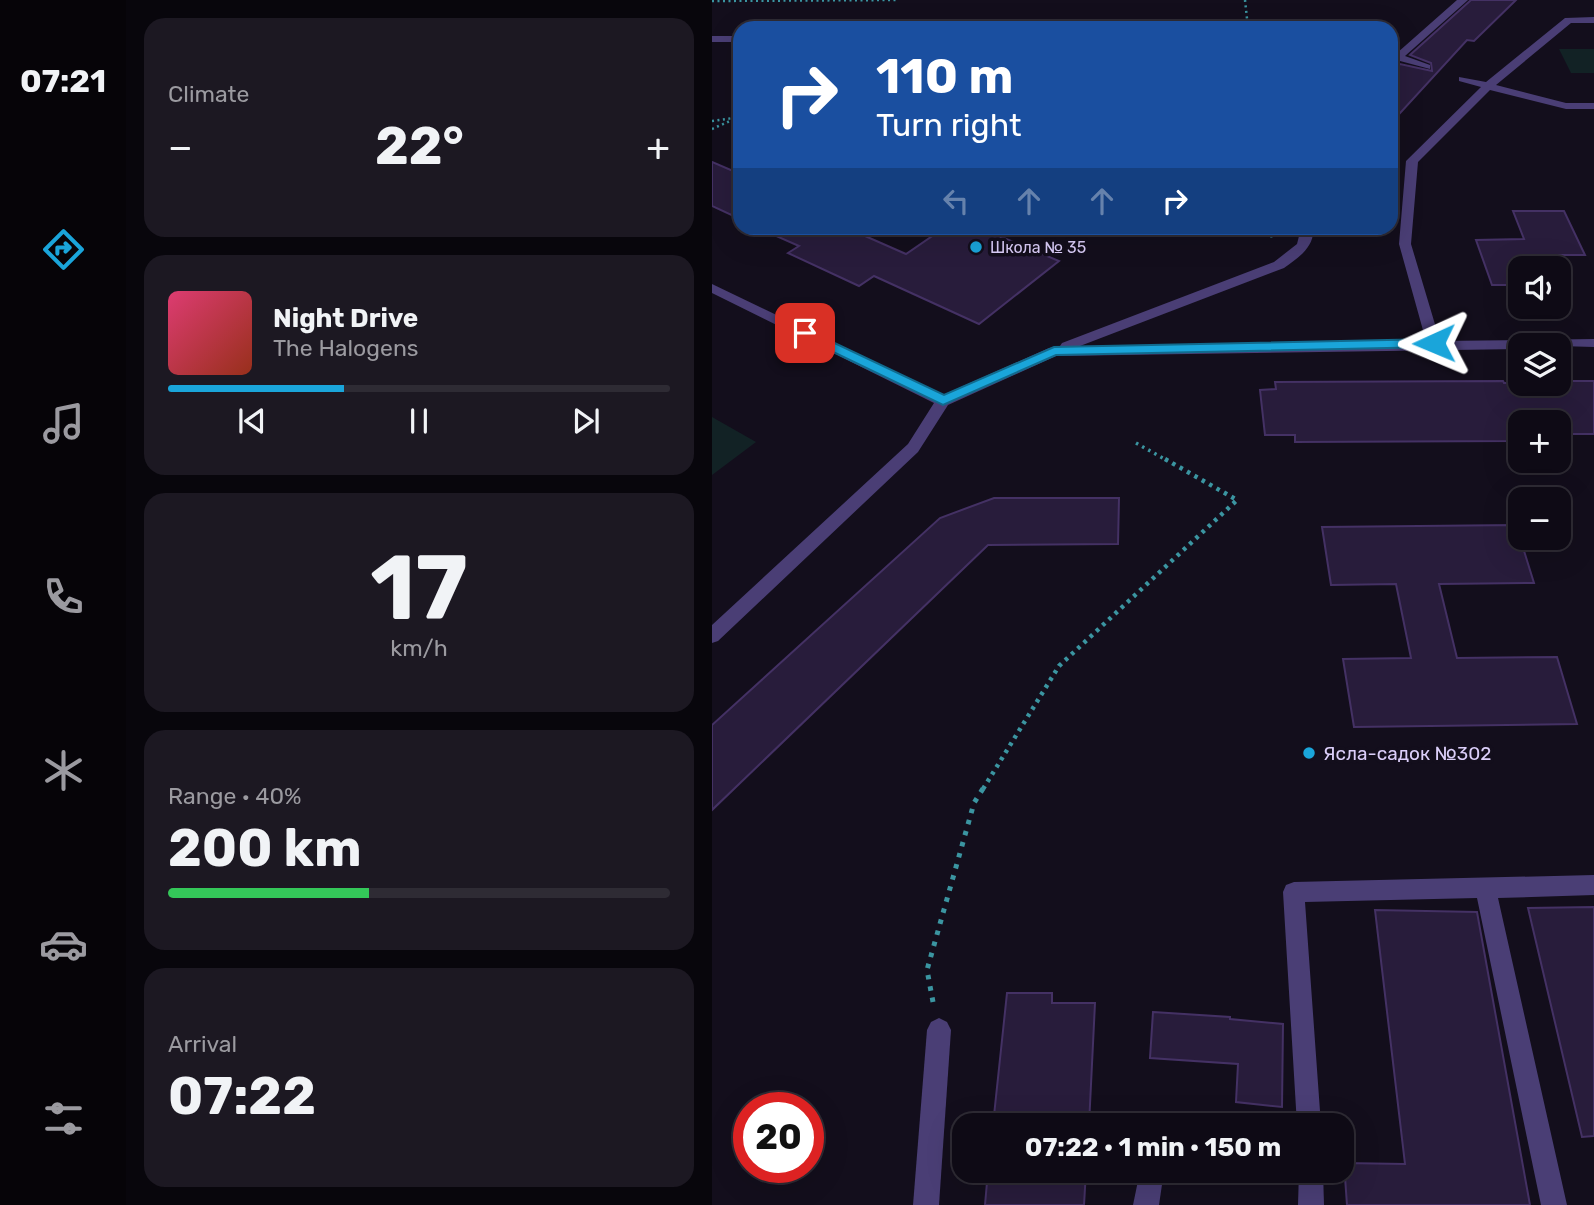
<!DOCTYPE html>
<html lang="en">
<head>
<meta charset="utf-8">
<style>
  :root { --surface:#0e0a15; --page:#1c1822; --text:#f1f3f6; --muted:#9b9aa0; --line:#2e2b34; --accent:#1aa5da }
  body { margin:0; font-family:Rubik,sans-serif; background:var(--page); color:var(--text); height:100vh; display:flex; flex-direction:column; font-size:26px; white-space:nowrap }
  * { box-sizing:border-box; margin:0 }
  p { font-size:23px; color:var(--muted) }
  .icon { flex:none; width:38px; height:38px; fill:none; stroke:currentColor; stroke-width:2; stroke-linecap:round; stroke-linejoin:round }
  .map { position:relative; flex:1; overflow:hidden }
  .drawer { display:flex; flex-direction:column; gap:18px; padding:18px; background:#08060c; width:586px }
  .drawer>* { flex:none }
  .guide { position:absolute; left:21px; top:21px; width:665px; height:214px; border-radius:21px; box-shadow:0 7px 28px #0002,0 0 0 2px var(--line); background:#1a4fa0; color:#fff; overflow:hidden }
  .controls { position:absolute; left:796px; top:256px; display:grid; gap:14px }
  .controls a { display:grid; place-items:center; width:63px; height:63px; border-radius:14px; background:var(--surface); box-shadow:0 7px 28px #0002,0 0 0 2px var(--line); font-size:35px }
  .speed { position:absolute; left:21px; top:1092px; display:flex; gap:14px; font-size:35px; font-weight:700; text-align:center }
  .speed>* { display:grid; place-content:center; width:91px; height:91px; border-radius:50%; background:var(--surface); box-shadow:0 7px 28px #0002,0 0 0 2px var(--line); line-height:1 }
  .speed .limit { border:10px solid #d22; background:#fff; color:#111 }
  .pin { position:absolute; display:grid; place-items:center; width:60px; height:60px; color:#fff; margin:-30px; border-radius:14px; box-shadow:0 4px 10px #0006 }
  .me { position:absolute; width:77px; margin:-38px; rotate:269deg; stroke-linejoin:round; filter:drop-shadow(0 0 5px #0008) }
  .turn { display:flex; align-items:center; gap:24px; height:147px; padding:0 28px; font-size:32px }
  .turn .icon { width:91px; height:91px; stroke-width:2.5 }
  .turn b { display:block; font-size:49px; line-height:60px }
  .lanes { display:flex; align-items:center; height:66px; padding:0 28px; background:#0003; justify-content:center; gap:35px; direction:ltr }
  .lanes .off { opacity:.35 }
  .big { font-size:52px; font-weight:700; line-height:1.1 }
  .drawer .widget { flex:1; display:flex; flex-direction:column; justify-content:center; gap:10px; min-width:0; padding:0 24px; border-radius:21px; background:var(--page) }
  .drawer .dial { align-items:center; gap:0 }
  .dial b { font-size:91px; line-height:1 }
  .song { display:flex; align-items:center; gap:21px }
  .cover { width:84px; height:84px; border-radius:10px; background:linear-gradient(135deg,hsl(340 70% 55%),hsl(10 70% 35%)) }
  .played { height:7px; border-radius:4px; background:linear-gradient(90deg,var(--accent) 35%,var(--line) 35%) }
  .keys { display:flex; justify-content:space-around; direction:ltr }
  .heat { display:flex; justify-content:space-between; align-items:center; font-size:38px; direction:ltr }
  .charge { height:10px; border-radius:5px; background:linear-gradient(90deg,#34c759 40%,var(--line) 0) }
  .trip { position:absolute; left:240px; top:1113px; width:402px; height:70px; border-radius:21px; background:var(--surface); box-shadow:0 7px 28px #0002,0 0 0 2px var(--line); font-weight:700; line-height:70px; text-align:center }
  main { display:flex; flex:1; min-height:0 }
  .dock { display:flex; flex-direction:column; width:126px; justify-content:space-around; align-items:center; background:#060408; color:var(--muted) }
  .dock .icon { width:49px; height:49px }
  .dock .active { color:var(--accent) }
  .dock b { font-size:32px; color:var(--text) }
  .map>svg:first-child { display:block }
  .green { fill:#122225 }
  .building { fill:#281c3b; stroke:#443164; stroke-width:2 }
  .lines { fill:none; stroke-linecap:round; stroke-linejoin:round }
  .path-far3 { stroke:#3b95a1; stroke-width:2.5; stroke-dasharray:2 3.5; stroke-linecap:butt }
  .path-far2 { stroke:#3b95a1; stroke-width:3.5; stroke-dasharray:2.5 4.5; stroke-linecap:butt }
  .path-far1 { stroke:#3b95a1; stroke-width:4.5; stroke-dasharray:3.5 5; stroke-linecap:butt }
  .path { stroke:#3b95a1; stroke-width:5; stroke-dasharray:4.5 7; stroke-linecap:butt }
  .service { fill:#4a3e75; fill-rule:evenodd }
  .route { fill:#1aa5da; stroke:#116b8e; stroke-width:2 }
  .poi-dot { fill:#1aa5da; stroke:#130e1c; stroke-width:2.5 }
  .labels { text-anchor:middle; stroke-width:7; stroke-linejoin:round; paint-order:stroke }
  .far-poi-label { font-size:16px; fill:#dbcef9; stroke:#130e1c; text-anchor:start }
  .poi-label { font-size:19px; fill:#dbcef9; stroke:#130e1c; text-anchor:start }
</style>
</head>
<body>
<main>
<nav class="dock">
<b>07:21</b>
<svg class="icon active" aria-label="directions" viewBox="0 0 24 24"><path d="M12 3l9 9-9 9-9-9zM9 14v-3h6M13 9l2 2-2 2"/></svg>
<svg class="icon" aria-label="music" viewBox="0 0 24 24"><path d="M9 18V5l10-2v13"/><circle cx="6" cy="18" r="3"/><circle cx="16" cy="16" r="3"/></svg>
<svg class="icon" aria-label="phone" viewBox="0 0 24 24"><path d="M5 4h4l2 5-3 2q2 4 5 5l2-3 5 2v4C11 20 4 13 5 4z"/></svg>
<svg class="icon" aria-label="climate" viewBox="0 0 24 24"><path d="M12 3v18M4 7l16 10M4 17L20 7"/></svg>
<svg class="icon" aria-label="car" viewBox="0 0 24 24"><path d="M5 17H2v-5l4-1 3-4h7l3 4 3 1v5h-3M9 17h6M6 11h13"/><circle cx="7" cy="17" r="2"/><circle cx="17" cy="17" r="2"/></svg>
<svg class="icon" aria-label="filters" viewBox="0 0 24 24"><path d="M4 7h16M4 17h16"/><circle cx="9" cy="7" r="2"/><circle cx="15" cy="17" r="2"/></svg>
</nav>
<section class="drawer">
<div class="widget"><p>Climate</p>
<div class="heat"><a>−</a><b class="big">22°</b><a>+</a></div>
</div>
<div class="widget">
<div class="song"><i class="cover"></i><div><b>Night Drive</b><p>The Halogens</p></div></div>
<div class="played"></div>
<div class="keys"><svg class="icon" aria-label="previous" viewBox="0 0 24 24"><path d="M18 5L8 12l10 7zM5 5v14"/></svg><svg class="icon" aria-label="pause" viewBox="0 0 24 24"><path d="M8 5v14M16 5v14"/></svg><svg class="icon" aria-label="next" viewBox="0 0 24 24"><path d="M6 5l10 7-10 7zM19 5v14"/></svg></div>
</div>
<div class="widget dial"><b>17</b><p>km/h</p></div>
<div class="widget"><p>Range · 40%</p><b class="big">200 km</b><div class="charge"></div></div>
<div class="widget"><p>Arrival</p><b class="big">07:22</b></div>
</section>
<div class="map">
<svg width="882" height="1205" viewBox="0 0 882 1205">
  <rect width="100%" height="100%" fill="#130e1c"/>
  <g class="green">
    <polygon points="847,49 882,49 882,73 859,73"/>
    <polygon points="0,417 44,442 0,475"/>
  </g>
  <g class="building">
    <polygon points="759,0 804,0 762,41 755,40 679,123 679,69 688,64 720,71 719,63 698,55"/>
    <polygon points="0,162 28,174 28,219 0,206"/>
    <polygon points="801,211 852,211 873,255 822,255 827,268 808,268 808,285 780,285 764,240 812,239"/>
    <polygon points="46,228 135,228 194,254 232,228 268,228 347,261 267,324 162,276 147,286 76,253 87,246"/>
    <polygon points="791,381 792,383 847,383 847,381 882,381 882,434 847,434 847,422 808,422 808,434 797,434 800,441 583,442 583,435 553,435 548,390 564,389 563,382"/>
    <polygon points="282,498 407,498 406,544 276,545 0,810 0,725 228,518"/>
    <polygon points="804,525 822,583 727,584 745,658 845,657 865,724 642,727 631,659 699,658 684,584 619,585 610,527"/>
    <polygon points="882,907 882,1136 870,1137 816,908"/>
    <polygon points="663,910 765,912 818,1205 635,1205 632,1163 693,1164"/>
    <polygon points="295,993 340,993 340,1003 383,1003 377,1125 281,1125"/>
    <polygon points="441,1012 518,1017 518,1019 571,1024 570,1107 524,1102 526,1064 438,1058"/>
    <polygon points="276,1171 374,1171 372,1205 273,1205"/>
  </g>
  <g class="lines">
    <g class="path-far3">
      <polyline points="533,0 536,28"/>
      <polyline points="0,1 187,0"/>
      <polyline points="0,121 28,117"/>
      <polyline points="0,129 18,121"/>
    </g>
    <g class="path-far2">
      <polyline points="558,228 561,240"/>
      <polyline points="424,443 456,461"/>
    </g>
    <polyline class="path-far1" points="271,789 347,666 525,500 453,459"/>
    <polyline class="path" points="221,1002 215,970 262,803 272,787"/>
    <g class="service">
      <polygon points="745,0 756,0 693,56 718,65 718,69 688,61 679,66 679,51 685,53"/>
      <path d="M882 17V23H859L784 85 854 103H882V109H854L778 90 706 162 699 244 728 341 882 339V347L808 345V349L344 356 236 405 206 452 6 641 0 643V625L196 444 222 403 0 293V284L231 395 337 348 348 346 350 343 562 262 585 244 589 228H601C603 247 586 258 572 268L368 346 714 341 687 244 694 161 769 87 747 81V77L774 82 853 18Z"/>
      <rect x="0" y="36" width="28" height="6"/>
      <polygon points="882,875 882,895 786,898 855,1205 829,1205 765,898 593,902 609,1125 585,1125 571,892 574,885 582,882"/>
      <polygon points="227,1018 235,1022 239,1030 227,1205 201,1205 215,1030 219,1022"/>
      <polygon points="428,1171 452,1171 447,1205 421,1205"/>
      <polygon points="587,1171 611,1171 612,1205 586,1205"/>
    </g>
  </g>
  <polygon class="route" points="93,329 232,395 342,347 722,339 729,343 722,347 344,355 231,405 88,336 88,331"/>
  <g class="poi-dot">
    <circle cx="264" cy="247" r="7"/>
    <circle cx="597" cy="753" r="7"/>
  </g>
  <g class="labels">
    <g class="far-poi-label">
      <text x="278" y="253">Школа № 35</text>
    </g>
    <g class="poi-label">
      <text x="611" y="760">Ясла-садок №302</text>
    </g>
  </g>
</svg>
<div class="controls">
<a><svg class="icon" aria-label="sound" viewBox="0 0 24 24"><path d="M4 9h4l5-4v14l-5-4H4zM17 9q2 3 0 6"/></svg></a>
<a><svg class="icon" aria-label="layers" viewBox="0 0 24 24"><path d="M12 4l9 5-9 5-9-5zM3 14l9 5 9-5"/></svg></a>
<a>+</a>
<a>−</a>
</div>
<div class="speed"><div class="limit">20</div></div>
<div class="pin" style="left:93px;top:333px;background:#d93025"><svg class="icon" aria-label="arrive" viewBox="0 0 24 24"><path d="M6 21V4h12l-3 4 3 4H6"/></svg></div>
<svg class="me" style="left:722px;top:343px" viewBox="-20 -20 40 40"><path d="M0-17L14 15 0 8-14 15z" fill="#1aa5da" stroke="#fff" stroke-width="4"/></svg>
<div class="trip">07:22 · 1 min · 150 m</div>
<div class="guide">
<div class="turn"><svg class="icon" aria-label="right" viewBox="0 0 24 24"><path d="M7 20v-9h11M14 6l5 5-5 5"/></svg><div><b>110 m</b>Turn right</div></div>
<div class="lanes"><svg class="icon off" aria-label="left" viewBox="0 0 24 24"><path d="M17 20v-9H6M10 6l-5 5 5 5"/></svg><svg class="icon off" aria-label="ahead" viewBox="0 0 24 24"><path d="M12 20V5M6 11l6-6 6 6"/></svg><svg class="icon off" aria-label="ahead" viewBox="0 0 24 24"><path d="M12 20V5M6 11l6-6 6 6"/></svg><svg class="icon" aria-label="right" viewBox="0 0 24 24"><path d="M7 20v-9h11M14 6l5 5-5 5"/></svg></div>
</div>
</div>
</main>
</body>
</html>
